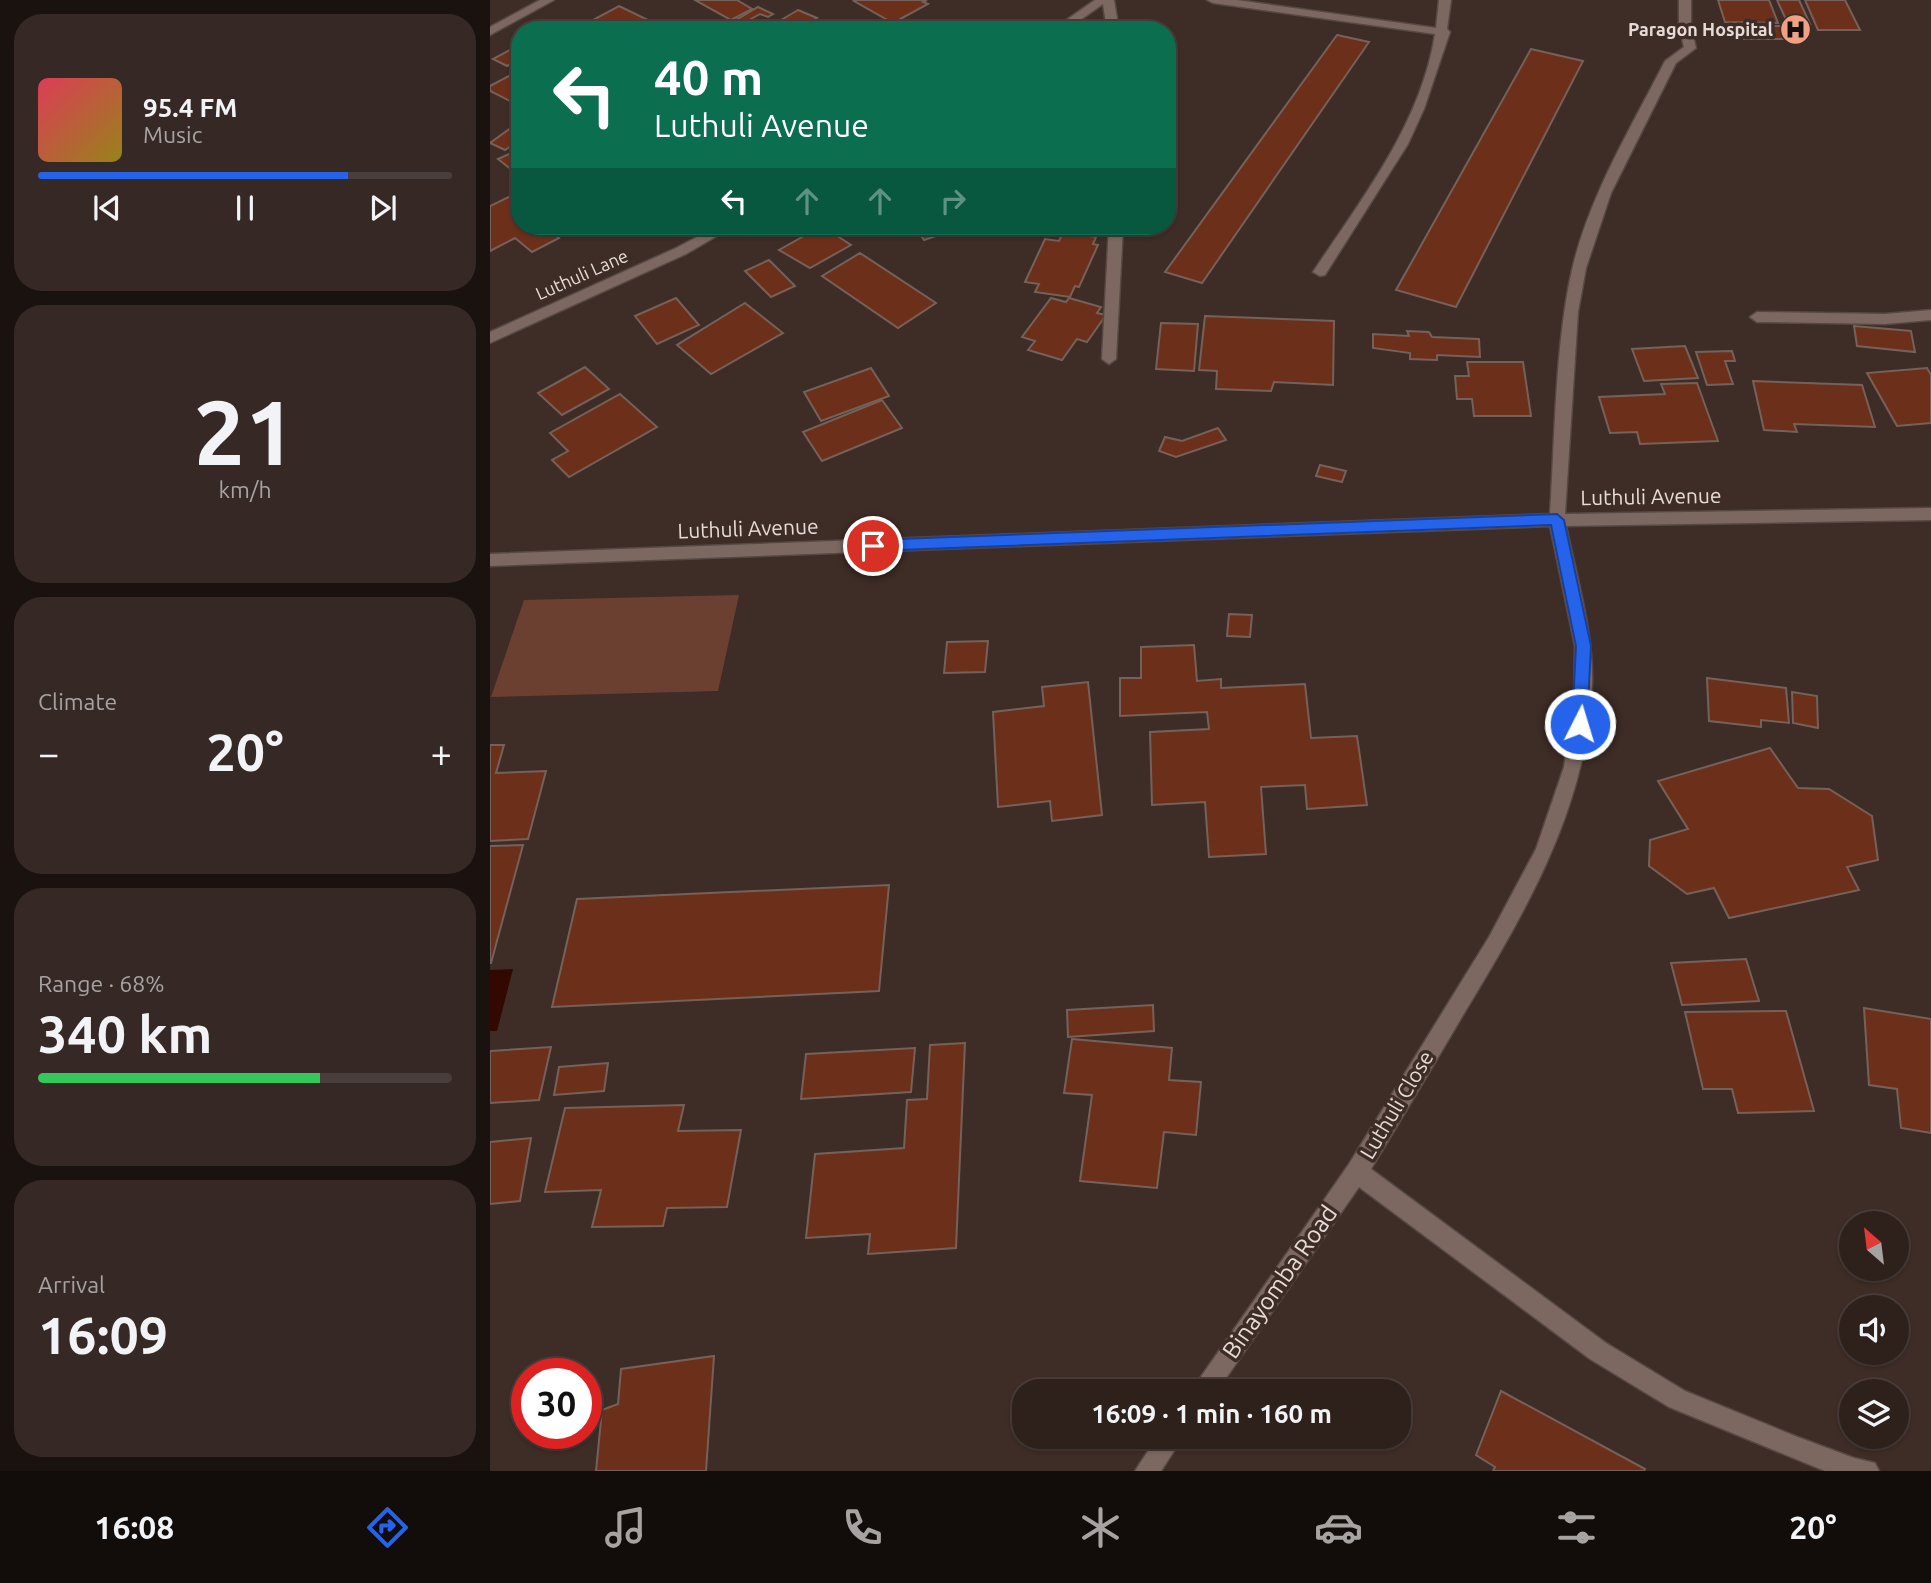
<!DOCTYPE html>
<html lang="en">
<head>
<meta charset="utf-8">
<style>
  :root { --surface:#2e211c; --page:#362925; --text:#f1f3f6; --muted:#a7a3a3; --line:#493e3b; --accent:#2563eb }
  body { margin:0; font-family:Ubuntu,sans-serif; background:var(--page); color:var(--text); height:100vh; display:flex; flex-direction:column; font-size:26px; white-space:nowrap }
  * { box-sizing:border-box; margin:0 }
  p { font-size:23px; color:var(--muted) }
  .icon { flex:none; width:38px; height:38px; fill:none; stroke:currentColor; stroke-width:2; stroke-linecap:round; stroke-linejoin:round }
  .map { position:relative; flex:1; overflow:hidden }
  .drawer { display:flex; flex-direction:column; gap:14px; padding:14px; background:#19120f; width:490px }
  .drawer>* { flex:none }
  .top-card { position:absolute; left:21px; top:21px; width:665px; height:214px; border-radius:28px; box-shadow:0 2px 5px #0004,0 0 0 2px var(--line); background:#0b6e4f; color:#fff; overflow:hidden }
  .needle { width:46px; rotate:332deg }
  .fabs { position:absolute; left:1349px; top:1211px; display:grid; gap:14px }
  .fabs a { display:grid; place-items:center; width:70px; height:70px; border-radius:50%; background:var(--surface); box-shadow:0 2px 5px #0004,0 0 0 2px var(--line); font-size:35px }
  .speed { position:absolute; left:21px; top:1358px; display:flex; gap:14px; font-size:35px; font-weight:700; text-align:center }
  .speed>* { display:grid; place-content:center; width:91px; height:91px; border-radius:50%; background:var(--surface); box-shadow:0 2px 5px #0004,0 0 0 2px var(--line); line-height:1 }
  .speed .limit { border:10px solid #d22; background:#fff; color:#111 }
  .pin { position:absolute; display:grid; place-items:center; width:60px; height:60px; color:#fff; margin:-30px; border:4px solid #fff; border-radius:50%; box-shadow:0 2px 7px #0007 }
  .me { position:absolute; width:77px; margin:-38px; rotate:5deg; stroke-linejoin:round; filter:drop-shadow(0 0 5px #0008) }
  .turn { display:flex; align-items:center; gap:24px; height:147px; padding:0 28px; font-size:32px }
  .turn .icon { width:91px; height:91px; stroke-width:2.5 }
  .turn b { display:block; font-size:49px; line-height:60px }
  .lanes { display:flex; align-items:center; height:66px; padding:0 28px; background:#0003; justify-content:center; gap:35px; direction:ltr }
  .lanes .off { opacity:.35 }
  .big { font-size:52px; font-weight:600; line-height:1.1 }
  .drawer .widget { flex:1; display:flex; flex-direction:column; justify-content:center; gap:10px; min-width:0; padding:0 24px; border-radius:28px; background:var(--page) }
  .drawer .dial { align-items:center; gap:0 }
  .dial b { font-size:91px; line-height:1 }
  .song { display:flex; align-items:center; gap:21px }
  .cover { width:84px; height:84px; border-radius:10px; background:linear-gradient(135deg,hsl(350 70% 55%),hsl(50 70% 35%)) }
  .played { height:7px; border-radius:4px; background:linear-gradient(90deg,var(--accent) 75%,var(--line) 75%) }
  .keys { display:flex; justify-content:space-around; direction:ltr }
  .heat { display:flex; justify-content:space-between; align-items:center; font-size:38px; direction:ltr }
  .charge { height:10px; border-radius:5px; background:linear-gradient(90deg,#34c759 68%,var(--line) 0) }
  .trip { position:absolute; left:522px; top:1379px; width:399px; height:70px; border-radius:28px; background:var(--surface); box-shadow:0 2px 5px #0004,0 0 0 2px var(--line); font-weight:600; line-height:70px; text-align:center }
  .menu { display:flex; height:112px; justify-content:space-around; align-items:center; background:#120d0b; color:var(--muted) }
  .menu .icon { width:49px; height:49px }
  .menu .selected { color:var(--accent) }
  .menu b { font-size:32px; color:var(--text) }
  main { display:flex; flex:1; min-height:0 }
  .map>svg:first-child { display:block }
  .green { fill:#6c4030 }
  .water { fill:#330800 }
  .building { fill:#6c301a; stroke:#75615a; stroke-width:2 }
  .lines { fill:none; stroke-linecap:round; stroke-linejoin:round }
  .minor-casing { stroke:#564843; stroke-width:3 }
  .minor { fill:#7c6861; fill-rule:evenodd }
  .route { fill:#2563eb; stroke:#184099; stroke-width:2 }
  .labels { text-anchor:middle; stroke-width:7; stroke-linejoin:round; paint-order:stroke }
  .far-poi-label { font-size:18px; font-weight:bold; fill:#e6dbd6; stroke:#3e2c26; text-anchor:end }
  .far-street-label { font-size:18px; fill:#e6dbd6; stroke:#3e2c26 }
  .street-label { font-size:21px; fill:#e6dbd6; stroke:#3e2c26 }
  .near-street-label { font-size:24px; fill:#e6dbd6; stroke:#3e2c26 }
</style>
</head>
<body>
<main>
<section class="drawer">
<div class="widget">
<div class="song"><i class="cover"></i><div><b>95.4 FM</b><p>Music</p></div></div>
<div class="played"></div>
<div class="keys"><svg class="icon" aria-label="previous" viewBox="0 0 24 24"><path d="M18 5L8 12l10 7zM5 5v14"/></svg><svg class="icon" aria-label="pause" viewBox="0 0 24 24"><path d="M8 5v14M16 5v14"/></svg><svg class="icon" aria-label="next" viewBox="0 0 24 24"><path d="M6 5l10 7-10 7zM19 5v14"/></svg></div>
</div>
<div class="widget dial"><b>21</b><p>km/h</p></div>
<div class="widget"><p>Climate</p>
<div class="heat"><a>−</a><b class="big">20°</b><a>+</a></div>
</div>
<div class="widget"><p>Range · 68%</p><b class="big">340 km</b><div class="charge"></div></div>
<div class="widget"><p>Arrival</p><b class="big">16:09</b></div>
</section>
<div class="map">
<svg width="1441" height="1471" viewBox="0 0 1441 1471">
  <rect width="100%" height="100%" fill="#3e2c26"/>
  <polygon class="green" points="249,595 228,691 1,697 34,600"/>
  <polygon class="water" points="23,969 7,1031 0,1031 0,970"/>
  <g class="building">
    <polygon points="205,0 247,0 262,9 241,20"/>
    <polygon points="367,0 437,0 433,2 438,4 403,23 364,1"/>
    <polygon points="1228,0 1279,0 1288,23 1235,22"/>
    <polygon points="1287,0 1309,0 1320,24 1298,24"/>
    <polygon points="1315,0 1355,0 1370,30 1328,30"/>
    <polygon points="129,6 156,19 137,30 86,29"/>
    <polygon points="268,7 283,14 278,17 270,14 254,23 246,20"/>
    <polygon points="308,10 327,18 310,28 291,20"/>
    <polygon points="1248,26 1300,26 1306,39 1254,39"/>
    <polygon points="847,35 879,42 712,283 675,272"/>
    <polygon points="30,40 30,59 17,66 3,59 27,46 23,44"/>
    <polygon points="1041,49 1093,61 966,307 906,290"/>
    <polygon points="30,70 30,106 0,91 0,86"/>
    <polygon points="25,125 30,126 30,140 15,150 0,143"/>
    <polygon points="30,149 30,173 27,174 8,159"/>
    <polygon points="23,195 30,201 30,226 54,226 69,238 42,252 25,238 0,251 0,206"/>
    <polygon points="332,226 361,245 320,268 289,250"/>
    <polygon points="425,226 460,226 464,230 434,240"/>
    <polygon points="467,226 499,226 485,235"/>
    <polygon points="573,232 606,237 603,244 608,245 589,287 585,286 580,297 545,292 549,284 535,282 555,239 569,241"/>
    <polygon points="370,253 446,303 408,328 332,276"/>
    <polygon points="279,260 305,286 281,297 255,271"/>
    <polygon points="186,298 209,325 167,344 145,316"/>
    <polygon points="561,298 576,302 579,298 611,307 607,313 616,315 597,342 587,339 572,360 538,350 545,341 532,337"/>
    <polygon points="255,303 293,333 221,374 187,345"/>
    <polygon points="715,316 844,321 843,385 784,382 781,391 726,389 727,371 709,370"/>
    <polygon points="671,323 708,324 704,371 666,369"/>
    <polygon points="1364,326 1421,331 1425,352 1367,346"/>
    <polygon points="917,331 939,332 942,337 989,339 990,357 947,355 947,360 920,359 920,353 883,348 883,334 919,336"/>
    <polygon points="1195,346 1208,378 1154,381 1142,349"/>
    <polygon points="1242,351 1245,361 1235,361 1243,384 1217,385 1206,352"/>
    <polygon points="977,362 1033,362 1041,416 984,416 982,399 967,399 965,376 979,376"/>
    <polygon points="95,367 119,389 72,415 48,393"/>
    <polygon points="381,368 399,396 331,421 314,392"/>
    <polygon points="1437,368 1441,375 1441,423 1407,426 1377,373"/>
    <polygon points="1263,381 1372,385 1385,427 1304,424 1307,432 1274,430"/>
    <polygon points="1207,383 1228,441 1150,444 1147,432 1120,433 1109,397 1175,394 1171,384"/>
    <polygon points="130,394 167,427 79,477 62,460 78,451 60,433"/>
    <polygon points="392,400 412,428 332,461 313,432"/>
    <polygon points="728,428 736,440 686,457 669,451 675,437 692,441"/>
    <polygon points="830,465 856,471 852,482 826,476"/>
    <polygon points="739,614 762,615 760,637 737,636"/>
    <polygon points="498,641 495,672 454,673 457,642"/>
    <polygon points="704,645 707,681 731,679 731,688 815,684 821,738 867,736 877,805 817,809 815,785 771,787 776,854 719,857 715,802 662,805 660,732 719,729 717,712 630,716 630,678 651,678 651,647"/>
    <polygon points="1217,678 1296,688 1299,723 1271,720 1271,727 1219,721"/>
    <polygon points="598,682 612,815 562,821 560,801 508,807 503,712 554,706 552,687"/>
    <polygon points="1302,692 1327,696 1328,728 1303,723"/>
    <polygon points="0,745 14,745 6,773 56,771 38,839 0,841"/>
    <polygon points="1280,748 1308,788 1339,789 1382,816 1388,860 1357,867 1369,890 1239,918 1224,888 1197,894 1159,866 1160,840 1198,829 1168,781"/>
    <polygon points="33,845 1,963 0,963 0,846"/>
    <polygon points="399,885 389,991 62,1007 87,899"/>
    <polygon points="1256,959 1269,1001 1192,1005 1181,963"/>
    <polygon points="663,1005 664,1031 578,1037 577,1010"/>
    <polygon points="1374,1008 1441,1019 1441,1133 1411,1128 1407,1089 1379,1085"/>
    <polygon points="1296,1011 1324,1111 1248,1113 1242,1089 1213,1089 1195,1012"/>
    <polygon points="582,1039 682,1048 679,1080 711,1082 706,1135 674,1132 667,1188 590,1181 602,1095 574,1093"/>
    <polygon points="475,1043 466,1248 378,1254 380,1234 316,1238 325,1154 414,1148 417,1100 437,1099 440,1045"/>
    <polygon points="61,1047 49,1100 0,1103 0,1051"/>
    <polygon points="425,1048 421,1092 311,1099 316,1054"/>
    <polygon points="118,1063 114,1091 64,1095 69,1067"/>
    <polygon points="194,1105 188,1131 251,1130 237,1207 177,1208 173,1226 102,1227 111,1190 55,1192 75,1108"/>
    <polygon points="41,1138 30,1201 0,1204 0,1142"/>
    <polygon points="224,1356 216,1471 106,1471 112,1410 128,1404 131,1369"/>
    <polygon points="1011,1391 1155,1469 1154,1471 1003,1471 1005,1467 986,1455"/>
  </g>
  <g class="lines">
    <defs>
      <g id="minor">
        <polygon points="50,0 64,0 0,35 0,27"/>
        <polygon points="605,0 624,0 629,30 617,30 613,4 576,30 562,30"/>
        <path d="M717 0H747L946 28 949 0H961L957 29 960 32 934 109 918 144 835 275 830 276 823 272C872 198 931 124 945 34L723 3Z"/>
        <path d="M1189 0H1201V27L1206 48 1186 63 1121 193 1096 268 1088 312 1075 514 1441 508V520L1076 526C1088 584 1107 643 1101 703 1091 817 1034 914 976 1010 945 1063 913 1116 881 1169L1116 1343 1195 1391 1305 1436 1364 1458 1385 1463 1389 1471H1335L1179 1407 1100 1359 869 1187 727 1391H701L859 1164 999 937 1046 849 1074 767 1084 702 1085 646 1060 526 0 566V554L1060 514C1065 437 1065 345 1082 270 1099 196 1141 128 1175 61L1194 47 1189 27Z"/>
        <polygon points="228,226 244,226 196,254 0,343 0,332 186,248"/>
        <polygon points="619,226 633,226 626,359 619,364 612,359"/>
        <polygon points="1441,310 1441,320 1395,324 1267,322 1260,317 1267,312 1395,314"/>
        <polygon points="667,1437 693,1437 671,1471 645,1471"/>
      </g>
    </defs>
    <use href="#minor" class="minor-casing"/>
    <use href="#minor" class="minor"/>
  </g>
  <polygon class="route" points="1067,514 1074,520 1101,646 1097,724 1090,730 1082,724 1086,646 1061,525 383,551 376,546 383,540"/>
  <defs>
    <symbol id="hospital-disc" viewBox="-11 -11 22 22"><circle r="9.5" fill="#f39f82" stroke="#3e2c26"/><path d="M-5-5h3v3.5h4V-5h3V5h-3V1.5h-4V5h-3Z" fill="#111"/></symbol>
  </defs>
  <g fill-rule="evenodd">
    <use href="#hospital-disc" x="1288" y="12" width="35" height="35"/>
  </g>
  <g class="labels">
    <g class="far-poi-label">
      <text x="1283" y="36">Paragon Hospital</text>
    </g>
    <g class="far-street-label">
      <text transform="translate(92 275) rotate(-24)" y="6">Luthuli Lane</text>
    </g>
    <g class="street-label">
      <text transform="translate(1161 497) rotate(-1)" y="7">Luthuli Avenue</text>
      <text transform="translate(258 529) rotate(-2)" y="7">Luthuli Avenue</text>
      <text transform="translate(907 1105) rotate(-59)" y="7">Luthuli Close</text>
    </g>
    <g class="near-street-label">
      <text transform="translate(790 1282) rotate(-55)" y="8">Binayomba Road</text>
    </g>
  </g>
</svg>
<div class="fabs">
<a><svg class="needle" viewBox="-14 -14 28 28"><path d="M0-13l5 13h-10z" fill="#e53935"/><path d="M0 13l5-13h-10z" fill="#a7a3a3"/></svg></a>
<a><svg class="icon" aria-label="sound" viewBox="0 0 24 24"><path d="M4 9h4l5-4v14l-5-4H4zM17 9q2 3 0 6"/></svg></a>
<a><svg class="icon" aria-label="layers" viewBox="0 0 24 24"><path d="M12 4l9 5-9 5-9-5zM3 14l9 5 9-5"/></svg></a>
</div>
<div class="speed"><div class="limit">30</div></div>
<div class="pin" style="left:383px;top:546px;background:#d93025"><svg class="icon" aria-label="arrive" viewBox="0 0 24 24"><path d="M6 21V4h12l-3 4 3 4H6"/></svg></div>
<svg class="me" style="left:1090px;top:724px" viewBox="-20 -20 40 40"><circle r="17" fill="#2563eb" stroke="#fff" stroke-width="3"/><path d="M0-11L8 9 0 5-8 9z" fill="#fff"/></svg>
<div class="trip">16:09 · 1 min · 160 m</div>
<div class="top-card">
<div class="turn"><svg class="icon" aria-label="left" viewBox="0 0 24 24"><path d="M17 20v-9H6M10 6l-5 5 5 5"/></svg><div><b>40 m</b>Luthuli Avenue</div></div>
<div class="lanes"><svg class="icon" aria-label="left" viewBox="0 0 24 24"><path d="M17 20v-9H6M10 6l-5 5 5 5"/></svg><svg class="icon off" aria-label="ahead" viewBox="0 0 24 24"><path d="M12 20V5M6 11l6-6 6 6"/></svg><svg class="icon off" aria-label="ahead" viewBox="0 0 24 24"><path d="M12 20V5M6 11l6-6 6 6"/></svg><svg class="icon off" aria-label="right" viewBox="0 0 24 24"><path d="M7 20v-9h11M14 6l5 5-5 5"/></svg></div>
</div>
</div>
</main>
<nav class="menu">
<b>16:08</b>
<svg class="icon selected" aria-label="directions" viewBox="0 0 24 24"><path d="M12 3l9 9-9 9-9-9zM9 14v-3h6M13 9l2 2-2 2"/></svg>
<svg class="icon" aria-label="music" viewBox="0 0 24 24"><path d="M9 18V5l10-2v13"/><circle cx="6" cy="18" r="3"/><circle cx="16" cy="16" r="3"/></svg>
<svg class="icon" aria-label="phone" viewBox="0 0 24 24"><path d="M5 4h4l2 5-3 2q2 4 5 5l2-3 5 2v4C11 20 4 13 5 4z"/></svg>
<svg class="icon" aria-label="climate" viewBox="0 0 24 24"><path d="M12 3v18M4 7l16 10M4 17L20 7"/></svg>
<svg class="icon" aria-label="car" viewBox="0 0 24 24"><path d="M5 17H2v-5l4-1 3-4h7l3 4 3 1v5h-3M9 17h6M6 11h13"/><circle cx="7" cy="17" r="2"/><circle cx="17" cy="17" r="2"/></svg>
<svg class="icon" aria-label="filters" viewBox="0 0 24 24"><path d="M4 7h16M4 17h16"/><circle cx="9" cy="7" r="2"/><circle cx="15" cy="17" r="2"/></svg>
<b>20°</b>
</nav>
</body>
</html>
